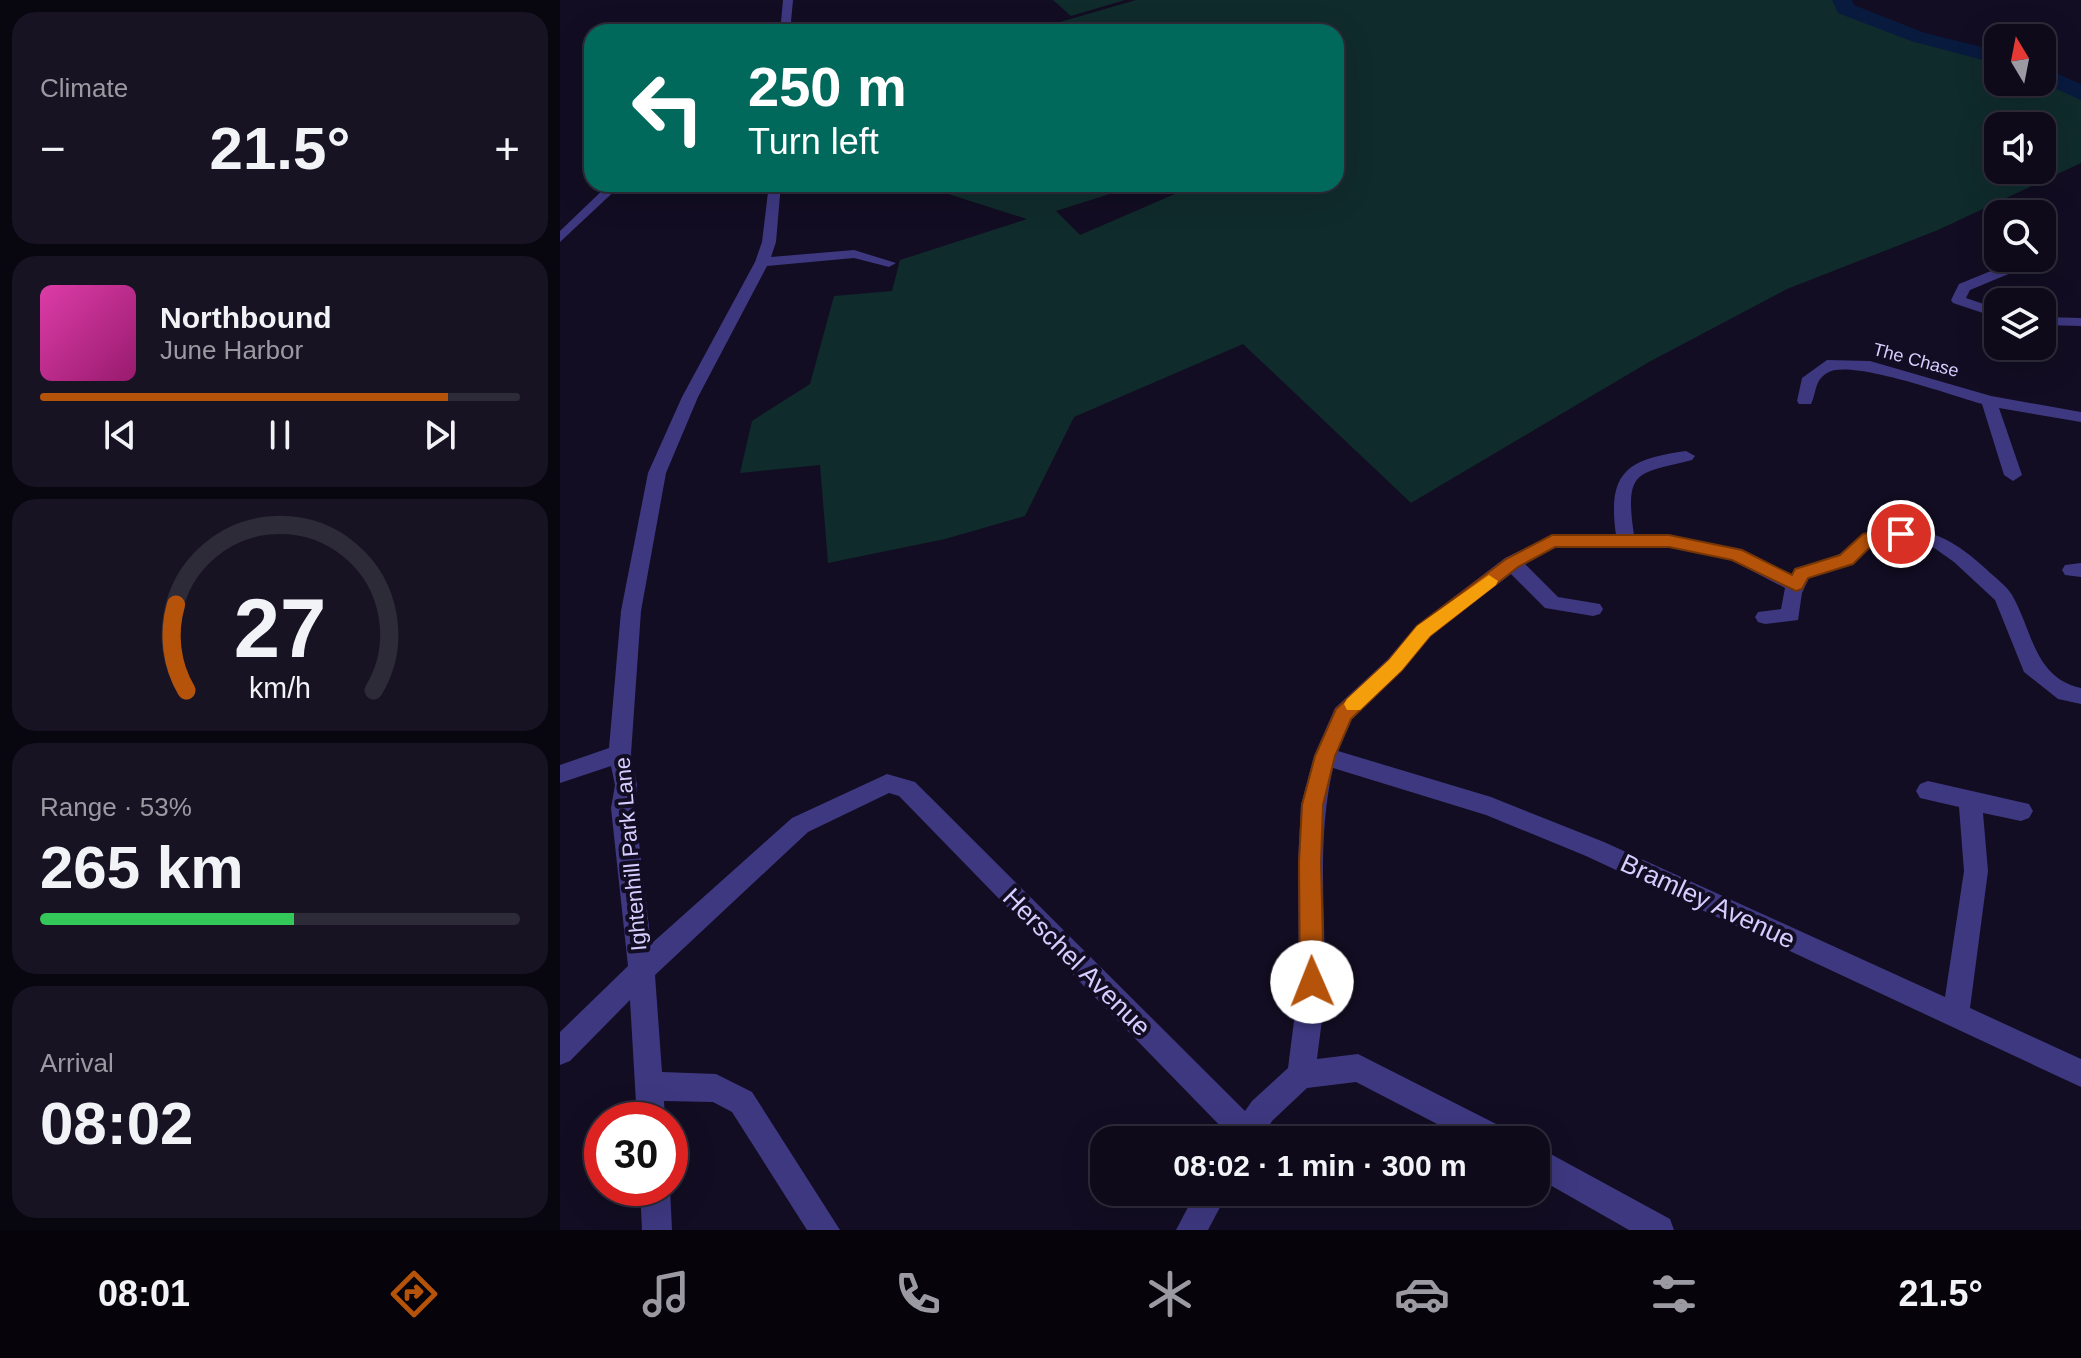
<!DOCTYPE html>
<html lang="en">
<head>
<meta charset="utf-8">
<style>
  :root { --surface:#0e0a1a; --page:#171323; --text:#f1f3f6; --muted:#9b9aa2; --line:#2e2b39; --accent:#b45309 }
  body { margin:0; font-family:Arial,sans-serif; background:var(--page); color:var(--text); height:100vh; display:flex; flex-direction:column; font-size:30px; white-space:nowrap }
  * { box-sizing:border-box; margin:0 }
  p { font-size:26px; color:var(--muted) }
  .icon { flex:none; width:44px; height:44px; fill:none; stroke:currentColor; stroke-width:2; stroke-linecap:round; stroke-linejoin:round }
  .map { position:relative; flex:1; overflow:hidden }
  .side { display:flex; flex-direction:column; gap:12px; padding:12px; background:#08060e; width:560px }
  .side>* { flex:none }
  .banner { position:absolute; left:24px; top:24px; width:760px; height:168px; border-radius:24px; box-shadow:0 8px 32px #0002,0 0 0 2px var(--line); background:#00695c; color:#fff; overflow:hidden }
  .needle { width:52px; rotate:350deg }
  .buttons { position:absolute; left:1424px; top:24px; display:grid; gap:16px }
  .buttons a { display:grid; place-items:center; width:72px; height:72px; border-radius:16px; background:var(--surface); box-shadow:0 8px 32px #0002,0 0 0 2px var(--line); font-size:40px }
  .speed { position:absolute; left:24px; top:1102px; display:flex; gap:16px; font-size:40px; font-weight:700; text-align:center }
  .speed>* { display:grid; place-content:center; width:104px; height:104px; border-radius:50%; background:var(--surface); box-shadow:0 8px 32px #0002,0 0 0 2px var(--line); line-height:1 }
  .speed .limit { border:12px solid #d22; background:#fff; color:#111 }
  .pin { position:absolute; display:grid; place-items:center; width:68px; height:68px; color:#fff; margin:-34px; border:4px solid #fff; border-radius:50%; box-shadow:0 2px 8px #0007 }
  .me { position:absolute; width:88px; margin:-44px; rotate:359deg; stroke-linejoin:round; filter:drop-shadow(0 0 6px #0008) }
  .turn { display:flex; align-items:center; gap:28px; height:168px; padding:0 32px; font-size:36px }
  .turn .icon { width:104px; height:104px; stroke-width:2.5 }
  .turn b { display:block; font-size:56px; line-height:68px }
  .big { font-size:60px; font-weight:600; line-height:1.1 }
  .side .tile { flex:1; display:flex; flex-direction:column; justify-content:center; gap:12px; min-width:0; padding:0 28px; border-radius:24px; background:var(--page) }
  .side .dial { align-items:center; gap:0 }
  .dial svg { height:208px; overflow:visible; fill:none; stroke:var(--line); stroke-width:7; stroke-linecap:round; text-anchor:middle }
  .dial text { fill:var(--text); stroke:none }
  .song { display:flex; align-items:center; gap:24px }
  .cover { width:96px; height:96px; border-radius:12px; background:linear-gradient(135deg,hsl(320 70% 55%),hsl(320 70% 35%)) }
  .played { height:8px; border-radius:4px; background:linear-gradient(90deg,var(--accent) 85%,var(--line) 85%) }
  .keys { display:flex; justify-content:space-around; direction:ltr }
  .heat { display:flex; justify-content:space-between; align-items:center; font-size:44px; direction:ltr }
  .charge { height:12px; border-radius:6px; background:linear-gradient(90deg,#34c759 53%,var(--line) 0) }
  .trip { position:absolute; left:530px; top:1126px; width:460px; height:80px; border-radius:24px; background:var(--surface); box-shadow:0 8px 32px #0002,0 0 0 2px var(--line); font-weight:600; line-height:80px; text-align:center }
  .menu { display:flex; height:128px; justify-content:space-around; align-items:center; background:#06040a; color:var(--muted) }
  .menu .icon { width:56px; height:56px }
  .menu .active { color:var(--accent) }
  .menu b { font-size:36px; color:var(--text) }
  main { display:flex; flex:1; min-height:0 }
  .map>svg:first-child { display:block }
  .green { fill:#102b2c; fill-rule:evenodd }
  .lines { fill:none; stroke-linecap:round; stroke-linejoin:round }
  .river { fill:#091a3f; fill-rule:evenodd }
  .minor { fill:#3e3881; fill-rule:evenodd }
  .route { fill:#b45309; stroke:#753606; stroke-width:2 }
  .slow { fill:#f59e0b }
  .labels { text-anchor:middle; stroke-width:8; stroke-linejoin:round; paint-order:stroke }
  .far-street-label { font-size:18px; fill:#d6ceff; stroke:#120d22 }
  .street-label { font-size:22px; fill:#d6ceff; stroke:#120d22 }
  .near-street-label { font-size:26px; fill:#d6ceff; stroke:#120d22 }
</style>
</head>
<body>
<main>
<section class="side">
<div class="tile"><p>Climate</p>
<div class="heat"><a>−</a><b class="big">21.5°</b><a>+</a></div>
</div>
<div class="tile">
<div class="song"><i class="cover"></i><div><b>Northbound</b><p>June Harbor</p></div></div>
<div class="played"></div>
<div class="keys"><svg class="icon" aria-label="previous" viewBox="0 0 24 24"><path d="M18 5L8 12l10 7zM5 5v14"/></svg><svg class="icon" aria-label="pause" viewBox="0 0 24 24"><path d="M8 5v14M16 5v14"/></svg><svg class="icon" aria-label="next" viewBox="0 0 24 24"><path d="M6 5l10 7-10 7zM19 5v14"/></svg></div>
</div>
<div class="tile dial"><svg viewBox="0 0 100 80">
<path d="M14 69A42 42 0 1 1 86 69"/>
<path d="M14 69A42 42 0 0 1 10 36" stroke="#b45309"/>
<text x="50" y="56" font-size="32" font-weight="700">27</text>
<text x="50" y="72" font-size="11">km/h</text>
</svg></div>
<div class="tile"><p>Range · 53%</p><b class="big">265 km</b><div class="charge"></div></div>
<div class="tile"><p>Arrival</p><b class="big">08:02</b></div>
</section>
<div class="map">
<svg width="1521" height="1230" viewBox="0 0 1521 1230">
  <rect width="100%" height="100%" fill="#120d22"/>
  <g class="green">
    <polygon points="493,0 565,0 511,16"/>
    <path d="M576 0H1277C1290 29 1405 52 1438 61V82H1482V78L1521 97V163L1378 230 1227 289 1089 362 851 503 683 344 514 417 465 516 385 539 268 563 260 465 180 473 192 421 250 384 274 296 332 291 340 260 467 219 357 184H581L496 211 520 235 638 184H776V32H523L500 22ZM1438 126H1482V170H1438Z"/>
  </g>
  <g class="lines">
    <g class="river">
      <polygon points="1272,0 1292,0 1294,5 1365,33 1438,51 1438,64 1351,41 1278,13"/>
      <polygon points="1482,67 1521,84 1521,100 1481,82"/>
    </g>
    <g class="minor">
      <polygon points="223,0 233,0 230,32 220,32"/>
      <polygon points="49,184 62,184 0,242 0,231"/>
      <path d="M209 184H221L216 242 211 257 294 250 336 263 329 267 294 258 207 266 138 397 106 473 81 611 71 754 77 785 75 808 91 944 232 818 327 774 355 782 685 1111 692 1101 728 1068 739 982 738 863 741 805 754 756 775 708 828 659 856 626 945 558 992 535H1056C1047 472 1067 459 1126 451L1135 456 1132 460C1078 474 1064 468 1074 535 1137 535 1176 547 1232 575L1235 568C1249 564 1269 561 1281 553 1291 546 1298 534 1310 532 1360 522 1390 536 1426 569 1434 577 1446 585 1452 595 1472 629 1474 678 1521 688V704L1498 699 1464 672 1435 600 1394 562 1370 545 1341 540 1314 544 1293 564 1249 578 1242 593 1238 620 1205 624 1198 622 1195 617 1198 612 1221 609 1225 588 1171 560 1109 547H995L965 564 998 597 1040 604 1043 609 1040 614 1033 616 985 608 951 574 870 636 842 671 792 719 778 751 931 797 1044 842 1385 997 1404 871 1399 807 1360 798 1356 791 1360 784 1368 781 1469 804 1473 811 1469 818 1461 821 1423 813 1428 871 1410 1008 1521 1059V1087L1026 856 926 815 773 768C757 838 765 907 765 978 765 1005 760 1033 757 1059L798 1054 948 1130 953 1140H908L796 1082 747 1088 712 1121 701 1140H669L671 1137 339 796 329 793 248 832 95 975 102 1072 156 1074 192 1092 280 1230H247L172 1112 153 1102 104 1101 105 1120H77L70 1000 10 1061 0 1065V1032L68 966 51 808 55 785 51 766 0 783V765L49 748 61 611 88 473 122 397 195 262 202 242Z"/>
      <polygon points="1453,258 1467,258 1458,270 1410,290 1406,298 1438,309 1438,318 1393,303 1391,300 1399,284 1448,264"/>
      <polygon points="1482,317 1521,318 1521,326 1482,325"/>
      <path d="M1267 360 1310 361 1431 396 1521 412V422L1439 408 1462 475 1453 481 1444 475 1422 404C1393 396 1289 358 1267 373 1254 381 1257 392 1251 404H1239L1237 401 1242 378Z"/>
      <polygon points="1521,563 1521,577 1505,575 1502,570 1505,565"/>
      <polygon points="976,1146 1110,1219 1114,1230 1069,1230 976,1177"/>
      <polygon points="80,1188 110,1188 112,1230 82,1230"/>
      <polygon points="636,1192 668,1192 648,1230 616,1230"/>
    </g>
  </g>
  <polygon class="route" points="1341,528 1349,534 1347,538 1314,543 1293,564 1248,578 1242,589 1236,591 1172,560 1109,547 995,547 958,567 870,636 842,670 791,719 775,756 763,805 761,863 764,982 761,990 752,993 744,990 740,982 739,863 742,805 755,756 776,709 829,660 857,626 946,559 992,535 1109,535 1182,550 1232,575 1235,569 1280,555 1303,534"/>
  <polygon class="slow" points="929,575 938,581 936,585 870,636 842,670 800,710 787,710 784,704 787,699 829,660 857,626"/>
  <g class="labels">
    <g class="far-street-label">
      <text transform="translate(1356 360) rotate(15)" y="6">The Chase</text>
    </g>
    <g class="street-label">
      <text transform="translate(70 854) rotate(-95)" y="8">Ightenhill Park Lane</text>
    </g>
    <g class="near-street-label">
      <text transform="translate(1148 901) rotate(25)" y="9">Bramley Avenue</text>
      <text transform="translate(517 962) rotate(45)" y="9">Herschel Avenue</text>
    </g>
  </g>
</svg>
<div class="buttons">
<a><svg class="needle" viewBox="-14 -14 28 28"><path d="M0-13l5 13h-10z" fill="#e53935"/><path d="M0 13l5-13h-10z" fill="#9b9aa2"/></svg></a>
<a><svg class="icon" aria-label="sound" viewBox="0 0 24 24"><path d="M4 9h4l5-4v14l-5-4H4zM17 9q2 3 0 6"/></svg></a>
<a><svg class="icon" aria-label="search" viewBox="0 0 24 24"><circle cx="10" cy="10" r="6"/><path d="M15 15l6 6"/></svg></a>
<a><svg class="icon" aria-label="layers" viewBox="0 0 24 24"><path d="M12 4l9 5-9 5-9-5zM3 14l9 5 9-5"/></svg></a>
</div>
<div class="speed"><div class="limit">30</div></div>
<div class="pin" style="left:1341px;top:534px;background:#d93025"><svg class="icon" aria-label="arrive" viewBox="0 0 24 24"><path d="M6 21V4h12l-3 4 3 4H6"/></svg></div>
<svg class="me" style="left:752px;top:982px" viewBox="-20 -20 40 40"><circle r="19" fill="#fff"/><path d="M0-13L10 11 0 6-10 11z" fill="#b45309"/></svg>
<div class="trip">08:02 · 1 min · 300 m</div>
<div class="banner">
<div class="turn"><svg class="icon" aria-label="left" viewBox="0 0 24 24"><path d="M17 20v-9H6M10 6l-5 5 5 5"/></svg><div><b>250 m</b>Turn left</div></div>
</div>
</div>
</main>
<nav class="menu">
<b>08:01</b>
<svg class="icon active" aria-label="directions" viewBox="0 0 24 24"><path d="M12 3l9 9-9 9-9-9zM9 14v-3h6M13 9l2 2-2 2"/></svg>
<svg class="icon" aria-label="music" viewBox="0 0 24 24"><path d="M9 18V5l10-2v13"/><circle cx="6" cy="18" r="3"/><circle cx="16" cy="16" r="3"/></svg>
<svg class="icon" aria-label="phone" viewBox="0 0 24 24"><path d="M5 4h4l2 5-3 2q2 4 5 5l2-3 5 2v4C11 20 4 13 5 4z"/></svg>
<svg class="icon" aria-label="climate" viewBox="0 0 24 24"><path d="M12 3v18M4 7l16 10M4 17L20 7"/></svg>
<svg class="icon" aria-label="car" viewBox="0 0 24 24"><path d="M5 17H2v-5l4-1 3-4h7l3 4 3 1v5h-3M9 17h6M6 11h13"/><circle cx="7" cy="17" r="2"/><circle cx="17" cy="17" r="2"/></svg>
<svg class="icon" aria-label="filters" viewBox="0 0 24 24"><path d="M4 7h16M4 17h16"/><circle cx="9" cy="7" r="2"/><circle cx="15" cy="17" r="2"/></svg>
<b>21.5°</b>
</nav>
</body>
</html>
